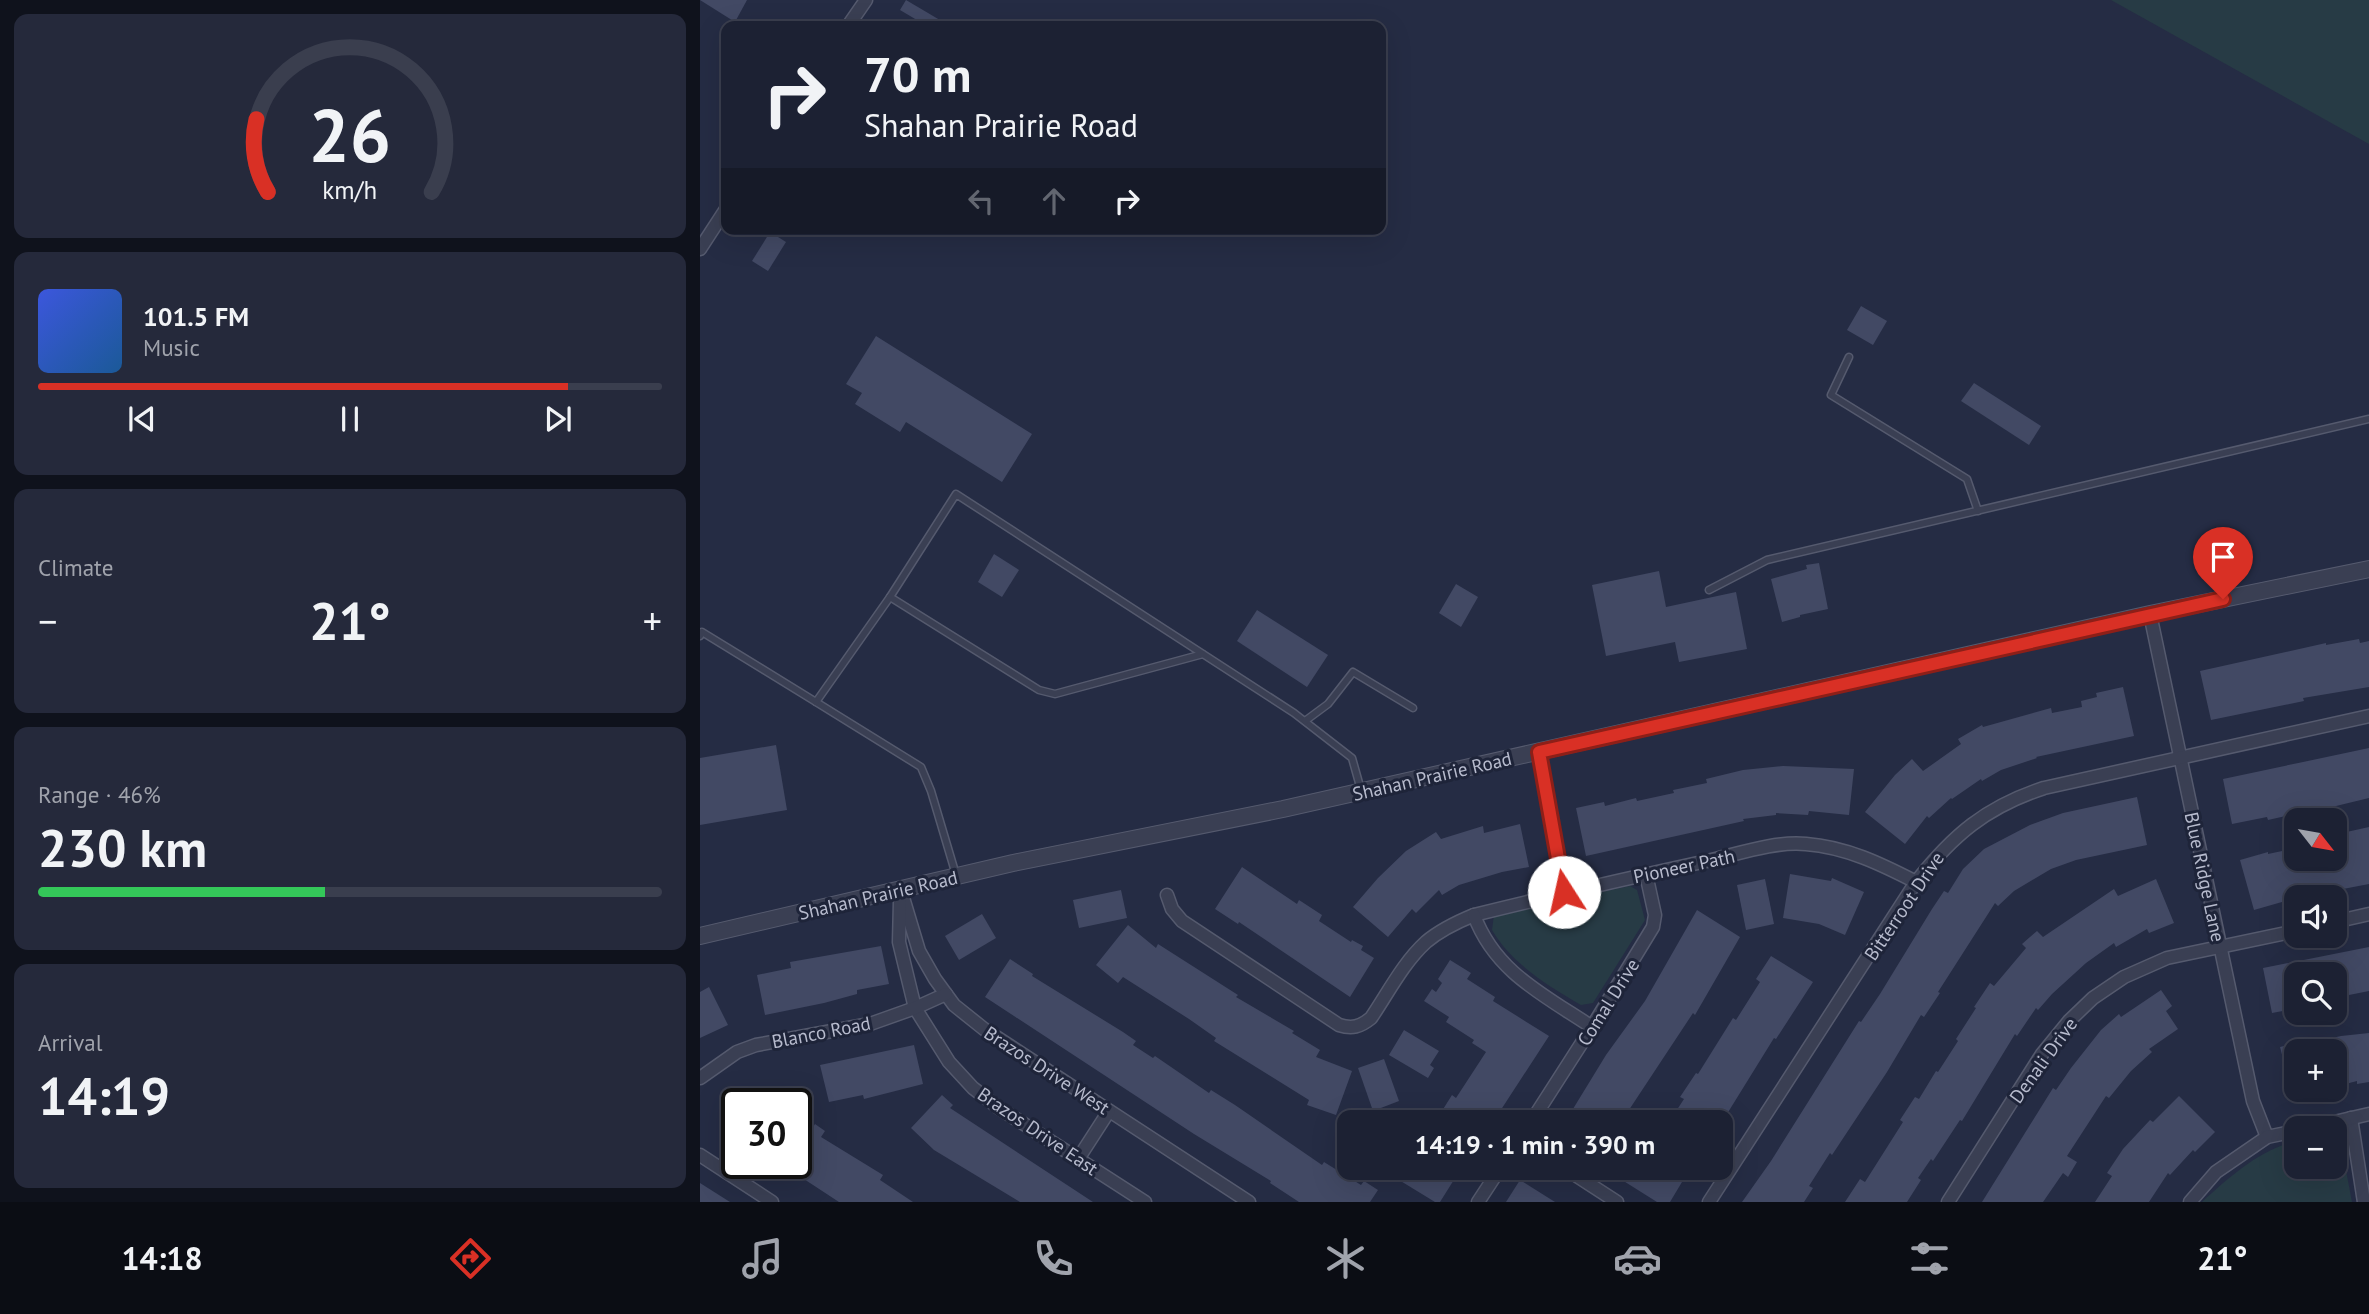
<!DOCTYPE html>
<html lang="en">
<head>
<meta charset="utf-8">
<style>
  :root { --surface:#1c2133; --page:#25293b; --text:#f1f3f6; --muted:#a0a3ac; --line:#3a3e4e; --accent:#d93025 }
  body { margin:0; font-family:"PT Sans",sans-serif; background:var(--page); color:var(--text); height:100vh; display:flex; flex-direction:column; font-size:26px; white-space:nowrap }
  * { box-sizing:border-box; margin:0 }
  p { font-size:23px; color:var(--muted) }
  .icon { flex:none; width:38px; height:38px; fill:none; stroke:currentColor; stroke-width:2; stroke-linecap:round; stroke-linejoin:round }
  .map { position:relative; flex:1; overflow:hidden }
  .side { display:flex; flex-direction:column; gap:14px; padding:14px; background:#0f121c; width:700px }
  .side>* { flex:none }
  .banner { position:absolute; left:21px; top:21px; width:665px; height:214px; border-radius:14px; box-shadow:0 7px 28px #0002,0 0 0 2px var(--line); background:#1c2133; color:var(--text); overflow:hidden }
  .needle { width:46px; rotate:121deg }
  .controls { position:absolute; left:1584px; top:808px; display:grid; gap:14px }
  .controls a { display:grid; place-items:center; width:63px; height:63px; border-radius:14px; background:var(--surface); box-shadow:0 7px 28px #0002,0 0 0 2px var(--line); font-size:35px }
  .speed { position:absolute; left:21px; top:1088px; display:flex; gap:14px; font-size:35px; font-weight:700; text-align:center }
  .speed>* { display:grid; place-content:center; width:91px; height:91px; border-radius:50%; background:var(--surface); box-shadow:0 7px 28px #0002,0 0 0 2px var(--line); line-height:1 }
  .speed .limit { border:4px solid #111; border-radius:10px; background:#fff; color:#111 }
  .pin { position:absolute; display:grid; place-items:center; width:60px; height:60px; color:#fff; margin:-72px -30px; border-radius:50% 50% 50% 0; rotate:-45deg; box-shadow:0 0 7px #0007 }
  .pin .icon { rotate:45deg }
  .me { position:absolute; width:77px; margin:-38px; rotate:350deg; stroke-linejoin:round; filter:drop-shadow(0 0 5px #0008) }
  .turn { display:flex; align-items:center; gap:24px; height:147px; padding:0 28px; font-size:32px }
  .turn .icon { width:91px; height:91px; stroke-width:2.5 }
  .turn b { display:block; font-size:49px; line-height:60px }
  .lanes { display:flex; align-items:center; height:66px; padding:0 28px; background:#0003; justify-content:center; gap:35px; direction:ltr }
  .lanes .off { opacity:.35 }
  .big { font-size:52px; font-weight:700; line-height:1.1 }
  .side .widget { flex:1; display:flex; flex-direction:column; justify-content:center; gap:10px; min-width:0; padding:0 24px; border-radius:14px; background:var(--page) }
  .side .dial { align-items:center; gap:0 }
  .dial svg { height:182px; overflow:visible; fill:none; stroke:var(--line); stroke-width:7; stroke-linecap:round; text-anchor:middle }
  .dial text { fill:var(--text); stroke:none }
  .song { display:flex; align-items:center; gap:21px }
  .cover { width:84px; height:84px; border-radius:10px; background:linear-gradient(135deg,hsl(230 70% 55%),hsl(210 70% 35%)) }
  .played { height:7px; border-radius:4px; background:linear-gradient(90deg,var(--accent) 85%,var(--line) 85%) }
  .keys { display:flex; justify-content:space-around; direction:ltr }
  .heat { display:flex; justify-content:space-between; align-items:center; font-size:38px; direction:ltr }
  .charge { height:10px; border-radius:5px; background:linear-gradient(90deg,#34c759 46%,var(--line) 0) }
  .trip { position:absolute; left:637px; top:1110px; width:396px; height:70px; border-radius:14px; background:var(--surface); box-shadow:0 7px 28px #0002,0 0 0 2px var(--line); font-weight:700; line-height:70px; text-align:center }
  .tab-bar { display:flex; height:112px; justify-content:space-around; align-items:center; background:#0b0d14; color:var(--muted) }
  .tab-bar .icon { width:49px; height:49px }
  .tab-bar .selected { color:var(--accent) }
  .tab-bar b { font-size:32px; color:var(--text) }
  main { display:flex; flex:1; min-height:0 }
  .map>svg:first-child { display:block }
  .green { fill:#273b45 }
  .building { fill:#424964 }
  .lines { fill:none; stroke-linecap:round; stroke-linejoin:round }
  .service-casing { stroke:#555a6e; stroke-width:9 }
  .minor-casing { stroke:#555a6e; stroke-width:15 }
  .tertiary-casing { stroke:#555a6e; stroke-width:18 }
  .service { stroke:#3a3f53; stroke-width:6 }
  .minor { stroke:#3a3f53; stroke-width:12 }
  .tertiary { stroke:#3a3f53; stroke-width:16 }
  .route-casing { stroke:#8d1f18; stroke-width:18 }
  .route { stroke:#d93025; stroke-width:12 }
  .labels { text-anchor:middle; stroke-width:6; stroke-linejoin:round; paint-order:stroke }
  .street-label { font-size:19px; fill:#b7bbcd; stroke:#1e2439 }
</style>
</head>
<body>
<main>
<section class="side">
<div class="widget dial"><svg viewBox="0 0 100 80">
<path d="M14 69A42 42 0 1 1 86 69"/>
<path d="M14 69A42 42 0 0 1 9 37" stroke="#d93025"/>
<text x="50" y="56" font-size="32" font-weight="700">26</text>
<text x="50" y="72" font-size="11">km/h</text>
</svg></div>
<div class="widget">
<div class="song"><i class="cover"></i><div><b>101.5 FM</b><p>Music</p></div></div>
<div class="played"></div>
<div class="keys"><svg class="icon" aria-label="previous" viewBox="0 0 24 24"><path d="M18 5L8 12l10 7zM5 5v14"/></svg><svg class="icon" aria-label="pause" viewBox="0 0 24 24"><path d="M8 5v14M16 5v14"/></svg><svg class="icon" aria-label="next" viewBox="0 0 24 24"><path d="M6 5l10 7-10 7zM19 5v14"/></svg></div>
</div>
<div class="widget"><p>Climate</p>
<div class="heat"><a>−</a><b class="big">21°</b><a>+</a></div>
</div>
<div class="widget"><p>Range · 46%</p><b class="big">230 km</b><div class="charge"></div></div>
<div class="widget"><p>Arrival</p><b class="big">14:19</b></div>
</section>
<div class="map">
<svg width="1669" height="1202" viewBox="0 0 1669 1202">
  <rect width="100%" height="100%" fill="#252c44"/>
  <g class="green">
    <polygon points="1411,0 1669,0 1669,144"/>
    <path d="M930 886 937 890 945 920 893 1003 881 1005C847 985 812 964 792 930L794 915Z"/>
    <path d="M1635 1135 1640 1139 1652 1202H1502C1531 1176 1558 1151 1596 1141V1167H1634Z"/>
  </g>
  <g class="building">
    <polygon points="0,0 47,0 35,22"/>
    <polygon points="206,0 250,26 227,26 200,10"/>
    <polygon points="70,232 86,242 68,271 52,261"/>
    <polygon points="1161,306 1187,321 1173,345 1147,330"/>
    <polygon points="176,336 332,434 302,482 206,422 200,432 155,404 162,393 146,384"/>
    <polygon points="1274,383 1341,426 1329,445 1261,401"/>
    <polygon points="294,554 319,570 302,597 278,582"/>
    <polygon points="1119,563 1128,609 1100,615 1100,617 1082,622 1071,579 1107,569 1106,565"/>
    <polygon points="959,571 966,607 1036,592 1047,649 979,662 975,642 906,656 892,585"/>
    <polygon points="756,584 778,597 761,627 739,613"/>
    <polygon points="557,610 628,655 607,687 537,641"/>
    <polygon points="1659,639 1660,643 1669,641 1669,687 1603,698 1604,701 1511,720 1500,671 1626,643 1626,645"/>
    <polygon points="1423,687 1434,736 1336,757 1337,758 1301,770 1282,781 1281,779 1252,799 1251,798 1229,818 1227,816 1205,844 1165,812 1195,775 1212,759 1223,771 1261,744 1258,739 1282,725 1283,727 1351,708 1352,713 1382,707 1381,701 1397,697 1396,693"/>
    <polygon points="76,745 87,810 0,825 0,758"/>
    <polygon points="1669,748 1669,798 1599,815 1599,813 1568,820 1567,817 1532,824 1523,779"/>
    <polygon points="1083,766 1154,769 1149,815 1109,811 1108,815 1076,813 1076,815 1043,819 1044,821 886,856 876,808 904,802 905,806 936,798 937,801 974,793 973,790 1007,783 1006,779 1043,770"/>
    <polygon points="1437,797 1447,845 1376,860 1351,869 1314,891 1298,906 1295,903 1238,992 1240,993 1224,1017 1221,1015 1187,1072 1132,1155 1130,1153 1109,1186 1113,1188 1104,1202 1042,1202 1071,1161 1159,1021 1161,1022 1180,994 1232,909 1244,891 1248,893 1263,869 1284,849 1330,825 1363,813"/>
    <polygon points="820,824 829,867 802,872 759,885 742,895 739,890 716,913 712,909 688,937 653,907 678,878 706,851 736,832 741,839 783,826 784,833"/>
    <polygon points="1669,827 1669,884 1596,898 1554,910 1540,860 1568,852 1568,854 1596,848 1596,859 1634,859 1634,838 1642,836 1642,833"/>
    <polygon points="542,867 597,904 599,900 622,915 619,921 651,942 652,940 663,946 661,950 674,958 650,997 539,922 538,924 515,909"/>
    <polygon points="1090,874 1131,881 1132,878 1164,892 1145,935 1119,924 1083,918"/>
    <polygon points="1065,879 1074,924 1046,930 1037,885"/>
    <polygon points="1456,879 1474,923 1449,933 1447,929 1416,947 1414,943 1386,963 1352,994 1338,1010 1336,1008 1317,1036 1315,1034 1262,1121 1260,1120 1233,1161 1231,1159 1218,1178 1221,1180 1207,1202 1145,1202 1160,1179 1165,1182 1203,1122 1200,1120 1215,1097 1219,1099 1236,1071 1238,1072 1258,1041 1256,1039 1276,1008 1274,1007 1290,983 1294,986 1326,948 1322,944 1337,931 1343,937 1414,889 1418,896"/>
    <polygon points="421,890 427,918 379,928 373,900"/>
    <polygon points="997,910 1040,937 995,1015 993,1013 921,1122 865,1122 906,1055 945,1001"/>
    <polygon points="282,914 296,938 259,960 245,936"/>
    <polygon points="428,925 456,948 458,944 538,995 536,997 594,1031 592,1033 620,1050 616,1057 652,1071 636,1115 607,1105 609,1100 514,1041 516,1038 489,1019 423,977 418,983 396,965"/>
    <polygon points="181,946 189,984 157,990 157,994 124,1003 65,1015 57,975 91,968 90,962"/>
    <polygon points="1669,947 1669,991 1634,998 1634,975 1596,975 1596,1002 1592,1003 1593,1009 1572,1013 1563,968"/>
    <polygon points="1071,956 1113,982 1076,1039 1074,1038 1022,1122 969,1122 984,1099 980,1097 996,1073 998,1074 1033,1018 1036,1020 1060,982 1056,979"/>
    <polygon points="310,959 333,974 332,976 423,1032 436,1041 433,1045 453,1058 455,1056 509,1093 511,1090 535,1105 622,1165 624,1162 661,1185 664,1181 678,1190 670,1202 599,1202 570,1183 571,1181 494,1134 285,997"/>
    <polygon points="750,960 771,973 767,979 795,997 793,1001 849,1036 793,1122 735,1122 752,1095 756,1098 786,1052 772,1043 774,1040 746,1022 749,1017 724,1001 732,989 736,992 742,983 738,979"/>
    <polygon points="9,987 28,1025 0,1038 0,992"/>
    <polygon points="1461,990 1472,1006 1466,1011 1478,1029 1449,1049 1452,1052 1431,1071 1409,1098 1406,1096 1367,1156 1377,1162 1368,1177 1363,1173 1343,1202 1282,1202 1353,1088 1356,1090 1371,1068 1401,1030 1419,1014 1421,1017"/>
    <polygon points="704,1030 739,1051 730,1065 734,1068 728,1078 689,1055"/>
    <polygon points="1669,1033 1669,1082 1657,1084 1657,1081 1634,1087 1634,1052 1596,1052 1596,1092 1592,1093 1580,1047 1596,1043 1596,1046 1641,1036"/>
    <polygon points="214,1045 223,1084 164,1099 163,1095 129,1102 120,1065"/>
    <polygon points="684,1059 699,1101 673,1111 658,1068"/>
    <polygon points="44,1087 70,1104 37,1104 37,1136 19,1125"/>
    <polygon points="242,1095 253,1105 250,1108 393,1202 320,1202 234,1150 211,1128"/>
    <polygon points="1479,1096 1515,1132 1495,1152 1493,1150 1470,1175 1468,1173 1449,1202 1395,1202 1412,1176 1407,1173 1423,1149 1450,1120 1453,1122"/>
    <polygon points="96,1118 112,1129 115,1124 125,1131 121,1137 183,1175 180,1180 213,1202 139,1202 81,1164 96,1164"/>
    <polygon points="713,1167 762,1167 740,1202 735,1202 699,1180 706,1170 710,1172"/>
    <polygon points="930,1167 991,1167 970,1202 957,1202 922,1180"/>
    <polygon points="820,1180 855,1202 806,1202"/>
    <polygon points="0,1183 30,1202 0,1202"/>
  </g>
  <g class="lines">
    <defs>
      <g id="service">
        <polyline points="1149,357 1131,395 1267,479 1278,511"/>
        <polyline points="1009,590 1067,560 1669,419"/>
        <polyline points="190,597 116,702 221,767 231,791 256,875"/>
        <polyline points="0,636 2,632 116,702"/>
        <polyline points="503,654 355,694 339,690 190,597 256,494 594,713 652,758 661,790"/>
        <polyline points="605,721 628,704 653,672 713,708"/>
      </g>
      <g id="minor">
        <polyline points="148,26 166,0"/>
        <polyline points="0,249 26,209"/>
        <polyline points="1450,614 1553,1101 1567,1137"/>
        <polyline points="839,752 864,892"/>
        <polyline points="201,891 219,951 235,979 254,1005 284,1029 549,1202"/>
        <path d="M467 895 472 909 482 921 639 1025C652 1029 660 1027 671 1018 688 993 703 963 726 942 740 930 757 922 774 915 851 896 929 878 1007 861 1038 854 1074 841 1106 844 1146 847 1181 864 1216 882"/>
        <polyline points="200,902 199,942 215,1008 249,1062 273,1088 299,1108 445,1202"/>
        <path d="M774 915C795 972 844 995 892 1027"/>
        <polyline points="1634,922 1669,914"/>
        <polyline points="0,1078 37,1052 56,1045 170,1024 215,1008 246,994"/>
        <polyline points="1651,1118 1664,1202"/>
        <polyline points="831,1122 892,1027 953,927 955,915 946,874"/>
        <polyline points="1604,1129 1669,1114"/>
        <polyline points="0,1155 72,1202"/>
        <polyline points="378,1159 409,1111"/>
        <polyline points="863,1167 917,1202"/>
        <polyline points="778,1202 801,1167"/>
        <path d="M1009 1202 1216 882C1253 835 1286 807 1344 788L1669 716"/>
        <polyline points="1248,1202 1342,1054 1369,1021 1393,998 1424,977 1467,958 1596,931"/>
        <polyline points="1490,1202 1516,1172 1567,1137 1596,1131"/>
      </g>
      <polyline id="tertiary" points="0,936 313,863 583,809 1450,614 1669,569"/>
    </defs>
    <use href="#service" class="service-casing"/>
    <use href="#minor" class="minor-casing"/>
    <use href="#tertiary" class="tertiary-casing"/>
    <use href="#service" class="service"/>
    <use href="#minor" class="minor"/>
    <use href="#tertiary" class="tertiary"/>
  </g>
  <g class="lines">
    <defs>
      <polyline id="route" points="864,892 839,752 1523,599"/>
    </defs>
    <use href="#route" class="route-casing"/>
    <use href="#route" class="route"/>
  </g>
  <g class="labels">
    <g class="street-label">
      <text transform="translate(732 776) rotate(-13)" y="7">Shahan Prairie Road</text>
      <text transform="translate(984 866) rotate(-12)" y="7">Pioneer Path</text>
      <text transform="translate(1505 877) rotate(78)" y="7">Blue Ridge Lane</text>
      <text transform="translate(178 895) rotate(-13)" y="7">Shahan Prairie Road</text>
      <text transform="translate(1204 906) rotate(-56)" y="7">Bitterroot Drive</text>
      <text transform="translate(908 1002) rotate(-58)" y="7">Comal Drive</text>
      <text transform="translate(121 1032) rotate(-11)" y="7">Blanco Road</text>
      <text transform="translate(1343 1060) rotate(-54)" y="7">Denali Drive</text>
      <text transform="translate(347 1070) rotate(33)" y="7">Brazos Drive West</text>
      <text transform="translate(338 1131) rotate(34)" y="7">Brazos Drive East</text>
    </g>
  </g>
</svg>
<div class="controls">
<a><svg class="needle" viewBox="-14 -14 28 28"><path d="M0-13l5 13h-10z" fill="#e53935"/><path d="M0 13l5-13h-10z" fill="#a0a3ac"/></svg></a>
<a><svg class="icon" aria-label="sound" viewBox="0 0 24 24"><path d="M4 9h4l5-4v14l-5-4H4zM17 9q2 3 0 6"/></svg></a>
<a><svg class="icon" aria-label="search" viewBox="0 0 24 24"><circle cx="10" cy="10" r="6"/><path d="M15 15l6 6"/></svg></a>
<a>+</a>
<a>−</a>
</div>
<div class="speed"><div class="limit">30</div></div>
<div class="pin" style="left:1523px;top:599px;background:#d93025"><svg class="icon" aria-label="arrive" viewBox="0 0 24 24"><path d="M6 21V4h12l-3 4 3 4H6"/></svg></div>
<svg class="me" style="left:864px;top:892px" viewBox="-20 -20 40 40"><circle r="19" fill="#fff"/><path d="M0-13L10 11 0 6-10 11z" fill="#d93025"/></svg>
<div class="trip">14:19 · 1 min · 390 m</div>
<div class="banner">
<div class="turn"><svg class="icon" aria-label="right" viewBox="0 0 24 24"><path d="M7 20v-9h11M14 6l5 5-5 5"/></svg><div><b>70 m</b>Shahan Prairie Road</div></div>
<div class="lanes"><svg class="icon off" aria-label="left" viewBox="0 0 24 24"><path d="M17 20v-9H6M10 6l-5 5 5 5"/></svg><svg class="icon off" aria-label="ahead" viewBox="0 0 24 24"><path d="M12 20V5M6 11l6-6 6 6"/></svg><svg class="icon" aria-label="right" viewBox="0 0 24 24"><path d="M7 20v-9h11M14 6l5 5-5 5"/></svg></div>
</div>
</div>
</main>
<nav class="tab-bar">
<b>14:18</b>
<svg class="icon selected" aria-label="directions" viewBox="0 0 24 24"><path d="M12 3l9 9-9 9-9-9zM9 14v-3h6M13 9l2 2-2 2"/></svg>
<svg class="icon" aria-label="music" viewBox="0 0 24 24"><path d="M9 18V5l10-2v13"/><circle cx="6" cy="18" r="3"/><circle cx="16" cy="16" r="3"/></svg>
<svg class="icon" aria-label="phone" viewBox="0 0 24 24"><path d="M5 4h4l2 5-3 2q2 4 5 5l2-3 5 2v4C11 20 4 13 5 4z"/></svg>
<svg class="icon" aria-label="climate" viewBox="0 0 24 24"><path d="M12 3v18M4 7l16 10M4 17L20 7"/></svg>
<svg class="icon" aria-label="car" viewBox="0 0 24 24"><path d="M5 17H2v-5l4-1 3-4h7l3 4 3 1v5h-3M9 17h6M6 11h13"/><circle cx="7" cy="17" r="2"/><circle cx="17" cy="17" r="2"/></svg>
<svg class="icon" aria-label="filters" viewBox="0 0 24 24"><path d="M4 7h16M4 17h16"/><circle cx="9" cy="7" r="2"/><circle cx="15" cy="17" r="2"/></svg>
<b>21°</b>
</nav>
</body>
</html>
